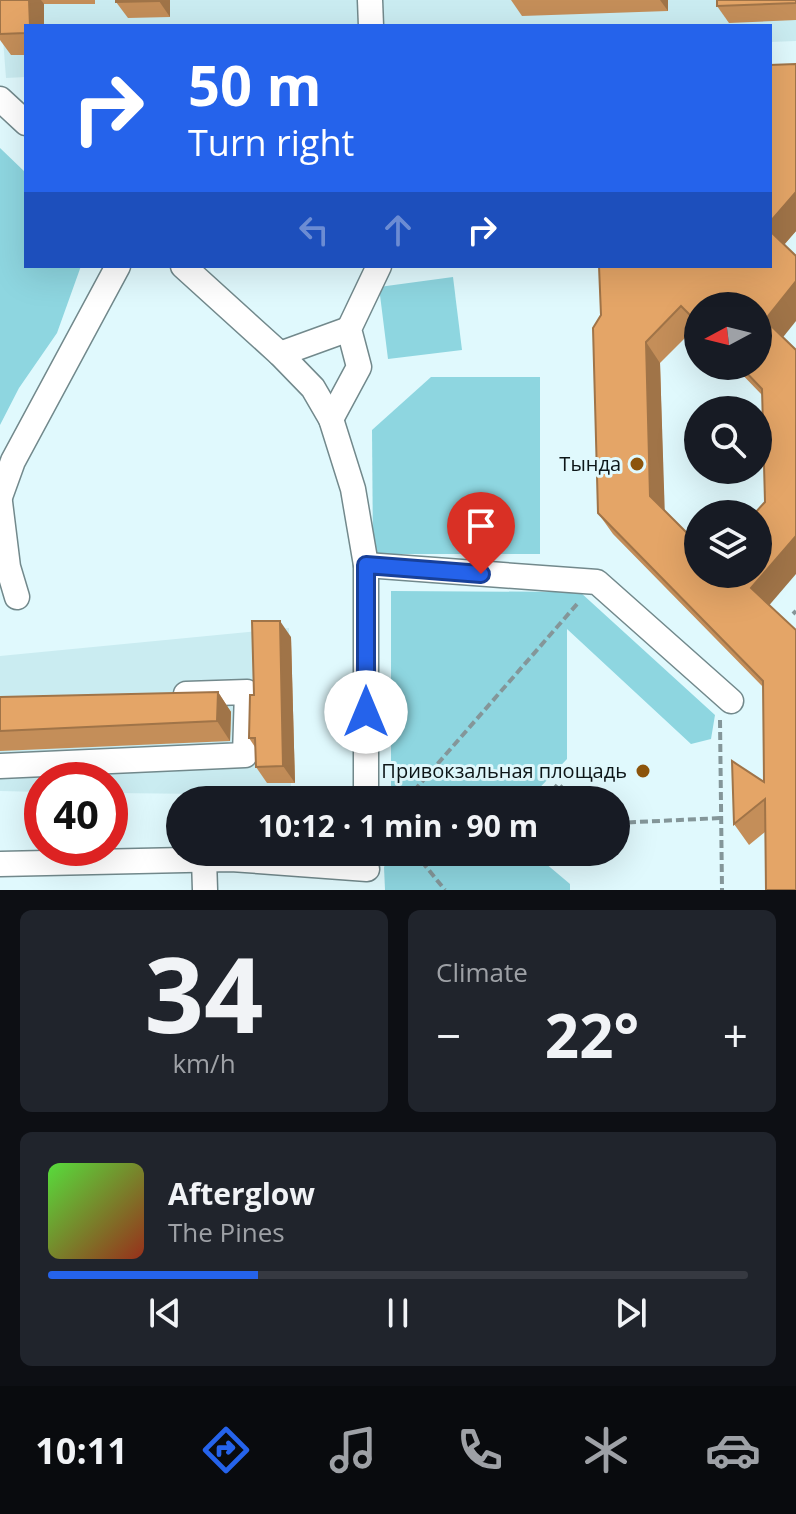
<!DOCTYPE html>
<html lang="en">
<head>
<meta charset="utf-8">
<style>
  :root { --surface:#171b24; --page:#20242c; --text:#f1f3f6; --muted:#9ea1a6; --line:#363941; --accent:#2563eb }
  body { margin:0; font-family:"Open Sans",sans-serif; background:var(--page); color:var(--text); height:100vh; display:flex; flex-direction:column; font-size:30px; white-space:nowrap }
  * { box-sizing:border-box; margin:0 }
  p { font-size:26px; color:var(--muted) }
  .icon { flex:none; width:44px; height:44px; fill:none; stroke:currentColor; stroke-width:2; stroke-linecap:round; stroke-linejoin:round }
  .map { position:relative; height:890px; overflow:hidden }
  .details { display:flex; flex-direction:column; gap:20px; padding:20px; background:#0d0f14; flex:1 }
  .details>* { flex:none }
  .guide { position:absolute; left:24px; top:24px; width:748px; height:244px; border-radius:0px; box-shadow:0 8px 32px #0002; background:#2563eb; color:#fff; overflow:hidden }
  .needle { width:52px; rotate:263deg }
  .controls { position:absolute; left:684px; top:292px; display:grid; gap:16px }
  .controls a { display:grid; place-items:center; width:88px; height:88px; border-radius:50%; background:var(--surface); box-shadow:0 8px 32px #0002; font-size:40px }
  .speed { position:absolute; left:24px; top:762px; display:flex; gap:16px; font-size:40px; font-weight:700; text-align:center }
  .speed>* { display:grid; place-content:center; width:104px; height:104px; border-radius:50%; background:var(--surface); box-shadow:0 8px 32px #0002; line-height:1 }
  .speed .limit { border:12px solid #d22; background:#fff; color:#111 }
  .pin { position:absolute; display:grid; place-items:center; width:68px; height:68px; color:#fff; margin:-82px -34px; border-radius:50% 50% 50% 0; rotate:-45deg; box-shadow:0 0 8px #0007 }
  .pin .icon { rotate:45deg }
  .me { position:absolute; width:88px; margin:-44px; rotate:0deg; stroke-linejoin:round; filter:drop-shadow(0 0 6px #0008) }
  .turn { display:flex; align-items:center; gap:28px; height:168px; padding:0 32px; font-size:36px }
  .turn .icon { width:104px; height:104px; stroke-width:2.5 }
  .turn b { display:block; font-size:56px; line-height:68px }
  .lanes { display:flex; align-items:center; height:76px; padding:0 32px; background:#0003; justify-content:center; gap:40px; direction:ltr }
  .lanes .off { opacity:.35 }
  .big { font-size:60px; font-weight:700; line-height:1.1 }
  .details .tile { flex:1; display:flex; flex-direction:column; justify-content:center; gap:12px; min-width:0; padding:0 28px; border-radius:12px; background:var(--page) }
  .details .dial { align-items:center; gap:0 }
  .dial b { font-size:104px; line-height:1 }
  .song { display:flex; align-items:center; gap:24px }
  .cover { width:96px; height:96px; border-radius:12px; background:linear-gradient(135deg,hsl(110 70% 55%),hsl(10 70% 35%)) }
  .played { height:8px; border-radius:4px; background:linear-gradient(90deg,var(--accent) 30%,var(--line) 30%) }
  .keys { display:flex; justify-content:space-around; direction:ltr }
  .heat { display:flex; justify-content:space-between; align-items:center; font-size:44px; direction:ltr }
  .details .tiles { flex:1; display:grid; gap:20px; grid-template-columns:1fr 1fr }
  .tile:last-child { grid-column:span 2 }
  .trip { position:absolute; left:166px; top:786px; width:464px; height:80px; border-radius:40px; background:var(--surface); box-shadow:0 8px 32px #0002; font-weight:700; line-height:80px; text-align:center }
  .menu { display:flex; height:128px; justify-content:space-around; align-items:center; background:#090b0e; color:var(--muted) }
  .menu .icon { width:56px; height:56px }
  .menu .active { color:var(--accent) }
  .menu b { font-size:36px; color:var(--text) }
  .map>svg:first-child { display:block }
  .built { fill:#caecf1 }
  .green { fill:#8ed6e0 }
  .lines { fill:none; stroke-linecap:round; stroke-linejoin:round }
  .minor-casing { stroke:#72898c; stroke-width:27 }
  .path { stroke:#849699; stroke-width:4; stroke-dasharray:8 4; stroke-linecap:butt }
  .minor { stroke:#fff; stroke-width:24 }
  .wall { fill:#c48e59; fill-rule:evenodd }
  .shaded-wall { fill:#a07448 }
  .building { fill:#e4a567; stroke:#a07448; stroke-width:2; fill-rule:evenodd }
  .route-casing { stroke:#184099; stroke-width:20 }
  .route { stroke:#2563eb; stroke-width:14 }
  .poi-dot { fill:#8c540b; stroke:#e0f9fd; stroke-width:3 }
  .labels { text-anchor:middle; stroke-width:6; stroke-linejoin:round; paint-order:stroke }
  .poi-label { font-size:20px; fill:#0d1618; stroke:#e0f9fd; text-anchor:end }
</style>
</head>
<body>
<div class="map">
<svg width="796" height="890" viewBox="0 0 796 890">
  <rect width="100%" height="100%" fill="#e0f9fd"/>
  <g class="built">
    <polygon points="0,0 796,0 796,41 770,42 770,26 26,26 26,77 6,78"/>
    <polygon points="289,628 291,795 110,793 110,780 42,780 42,792 0,791 0,656"/>
  </g>
  <g class="green">
    <polygon points="0,148 26,173 26,266 81,266 57,333 19,388 0,425"/>
    <polygon points="453,277 462,350 388,359 379,287"/>
    <polygon points="431,377 540,377 540,554 373,554 372,430"/>
    <polygon points="391,591 580,592 715,715 711,739 691,744 567,629 567,759 528,800 391,800"/>
    <polygon points="392,852 532,852 570,884 570,890 385,890 384,867"/>
  </g>
  <g class="lines">
    <defs>
      <g id="minor">
        <polyline points="370,0 371,26"/>
        <polyline points="0,99 26,123"/>
        <polyline points="183,266 280,354 313,388 331,419 353,489 366,565 366,800"/>
        <polyline points="280,354 349,329"/>
        <polyline points="331,419 359,367 349,329 379,266"/>
        <polyline points="0,497 13,461 118,266"/>
        <polyline points="0,502 8,567 17,597"/>
        <polyline points="366,565 597,582 731,701"/>
        <polyline points="0,766 245,755 247,692 186,694"/>
        <polyline points="204,859 205,890"/>
        <polyline points="0,864 231,859 367,869"/>
      </g>
    </defs>
    <use href="#minor" class="minor-casing"/>
    <g class="path">
      <polyline points="793,614 796,611"/>
      <polyline points="720,720 722,890"/>
      <polyline points="406,800 578,603"/>
      <polyline points="544,800 558,784 576,800"/>
      <polyline points="616,823 721,818"/>
      <polyline points="414,852 445,890"/>
    </g>
    <use href="#minor" class="minor"/>
  </g>
  <g class="wall">
    <polygon points="0,0 95,0 95,4 44,4 44,26 26,26 26,55 11,55 0,40"/>
    <polygon points="170,0 170,17 128,18 116,2"/>
    <polygon points="511,0 668,0 668,11 522,16"/>
    <polygon points="796,0 796,20 729,23 717,6"/>
    <path d="M796 64V231L784 245 783 338 769 605 765 832 749 845 734 824 764 782 763 687 613 534 598 513 601 315 770 266ZM698 306 758 366H734L762 395 765 502 698 574 664 511 660 363 696 327 698 329Z"/>
    <polygon points="291,637 295,783 267,783 256,767 255,747 249,738 254,695"/>
    <polygon points="218,692 231,712 230,741 0,751 0,697"/>
  </g>
  <g class="shaded-wall">
    <polygon points="29,0 41,0 44,4 44,26 30,26"/>
    <polygon points="159,0 170,0 170,17 159,1"/>
    <polygon points="660,0 668,0 668,11"/>
    <polygon points="796,192 796,231 781,248 770,233 770,222"/>
    <polygon points="796,281 796,321 780,341 765,320"/>
    <polygon points="646,342 660,363 665,518 650,496"/>
    <polygon points="796,536 796,574 766,609 751,588"/>
    <polygon points="280,621 291,637 295,783 283,766"/>
    <polygon points="218,692 231,712 230,741 217,721"/>
  </g>
  <g class="building">
    <polygon points="0,0 29,0 30,26 26,26 26,33 0,34"/>
    <polygon points="116,0 159,0 159,1 116,2"/>
    <polygon points="717,0 796,0 796,3 717,6"/>
    <polygon points="796,64 796,192 770,222 770,65"/>
    <path d="M770 231 796 256V281L765 320 796 350V536L751 588 796 630V890H766L765 799 734 824 732 761 764 782 763 681 598 513 593 328 601 315 599 266H770ZM681 306 698 323V306H758V366H740L762 389 765 502 754 514H758V574H698V544L650 496 646 342Z"/>
    <polygon points="252,621 280,621 283,766 256,767 255,738 249,738 250,695 254,695"/>
    <polygon points="218,692 217,721 0,731 0,697"/>
  </g>
  <g class="lines">
    <defs>
      <polyline id="route" points="366,712 366,565 481,574"/>
    </defs>
    <use href="#route" class="route-casing"/>
    <use href="#route" class="route"/>
  </g>
  <g class="poi-dot">
    <circle cx="637" cy="464" r="8"/>
    <circle cx="643" cy="771" r="8"/>
  </g>
  <g class="labels">
    <g class="poi-label">
      <text x="621" y="471">Тында</text>
      <text x="627" y="778">Привокзальная площадь</text>
    </g>
  </g>
</svg>
<div class="controls">
<a><svg class="needle" viewBox="-14 -14 28 28"><path d="M0-13l5 13h-10z" fill="#e53935"/><path d="M0 13l5-13h-10z" fill="#9ea1a6"/></svg></a>
<a><svg class="icon" aria-label="search" viewBox="0 0 24 24"><circle cx="10" cy="10" r="6"/><path d="M15 15l6 6"/></svg></a>
<a><svg class="icon" aria-label="layers" viewBox="0 0 24 24"><path d="M12 4l9 5-9 5-9-5zM3 14l9 5 9-5"/></svg></a>
</div>
<div class="speed"><div class="limit">40</div></div>
<div class="pin" style="left:481px;top:574px;background:#d93025"><svg class="icon" aria-label="arrive" viewBox="0 0 24 24"><path d="M6 21V4h12l-3 4 3 4H6"/></svg></div>
<svg class="me" style="left:366px;top:712px" viewBox="-20 -20 40 40"><circle r="19" fill="#fff"/><path d="M0-13L10 11 0 6-10 11z" fill="#2563eb"/></svg>
<div class="trip">10:12 · 1 min · 90 m</div>
<div class="guide">
<div class="turn"><svg class="icon" aria-label="right" viewBox="0 0 24 24"><path d="M7 20v-9h11M14 6l5 5-5 5"/></svg><div><b>50 m</b>Turn right</div></div>
<div class="lanes"><svg class="icon off" aria-label="left" viewBox="0 0 24 24"><path d="M17 20v-9H6M10 6l-5 5 5 5"/></svg><svg class="icon off" aria-label="ahead" viewBox="0 0 24 24"><path d="M12 20V5M6 11l6-6 6 6"/></svg><svg class="icon" aria-label="right" viewBox="0 0 24 24"><path d="M7 20v-9h11M14 6l5 5-5 5"/></svg></div>
</div>
</div>
<section class="details">
<div class="tiles">
<div class="tile dial"><b>34</b><p>km/h</p></div>
<div class="tile"><p>Climate</p>
<div class="heat"><a>−</a><b class="big">22°</b><a>+</a></div>
</div>
<div class="tile">
<div class="song"><i class="cover"></i><div><b>Afterglow</b><p>The Pines</p></div></div>
<div class="played"></div>
<div class="keys"><svg class="icon" aria-label="previous" viewBox="0 0 24 24"><path d="M18 5L8 12l10 7zM5 5v14"/></svg><svg class="icon" aria-label="pause" viewBox="0 0 24 24"><path d="M8 5v14M16 5v14"/></svg><svg class="icon" aria-label="next" viewBox="0 0 24 24"><path d="M6 5l10 7-10 7zM19 5v14"/></svg></div>
</div>
</div>
</section>
<nav class="menu">
<b>10:11</b>
<svg class="icon active" aria-label="directions" viewBox="0 0 24 24"><path d="M12 3l9 9-9 9-9-9zM9 14v-3h6M13 9l2 2-2 2"/></svg>
<svg class="icon" aria-label="music" viewBox="0 0 24 24"><path d="M9 18V5l10-2v13"/><circle cx="6" cy="18" r="3"/><circle cx="16" cy="16" r="3"/></svg>
<svg class="icon" aria-label="phone" viewBox="0 0 24 24"><path d="M5 4h4l2 5-3 2q2 4 5 5l2-3 5 2v4C11 20 4 13 5 4z"/></svg>
<svg class="icon" aria-label="climate" viewBox="0 0 24 24"><path d="M12 3v18M4 7l16 10M4 17L20 7"/></svg>
<svg class="icon" aria-label="car" viewBox="0 0 24 24"><path d="M5 17H2v-5l4-1 3-4h7l3 4 3 1v5h-3M9 17h6M6 11h13"/><circle cx="7" cy="17" r="2"/><circle cx="17" cy="17" r="2"/></svg>
</nav>
</body>
</html>
